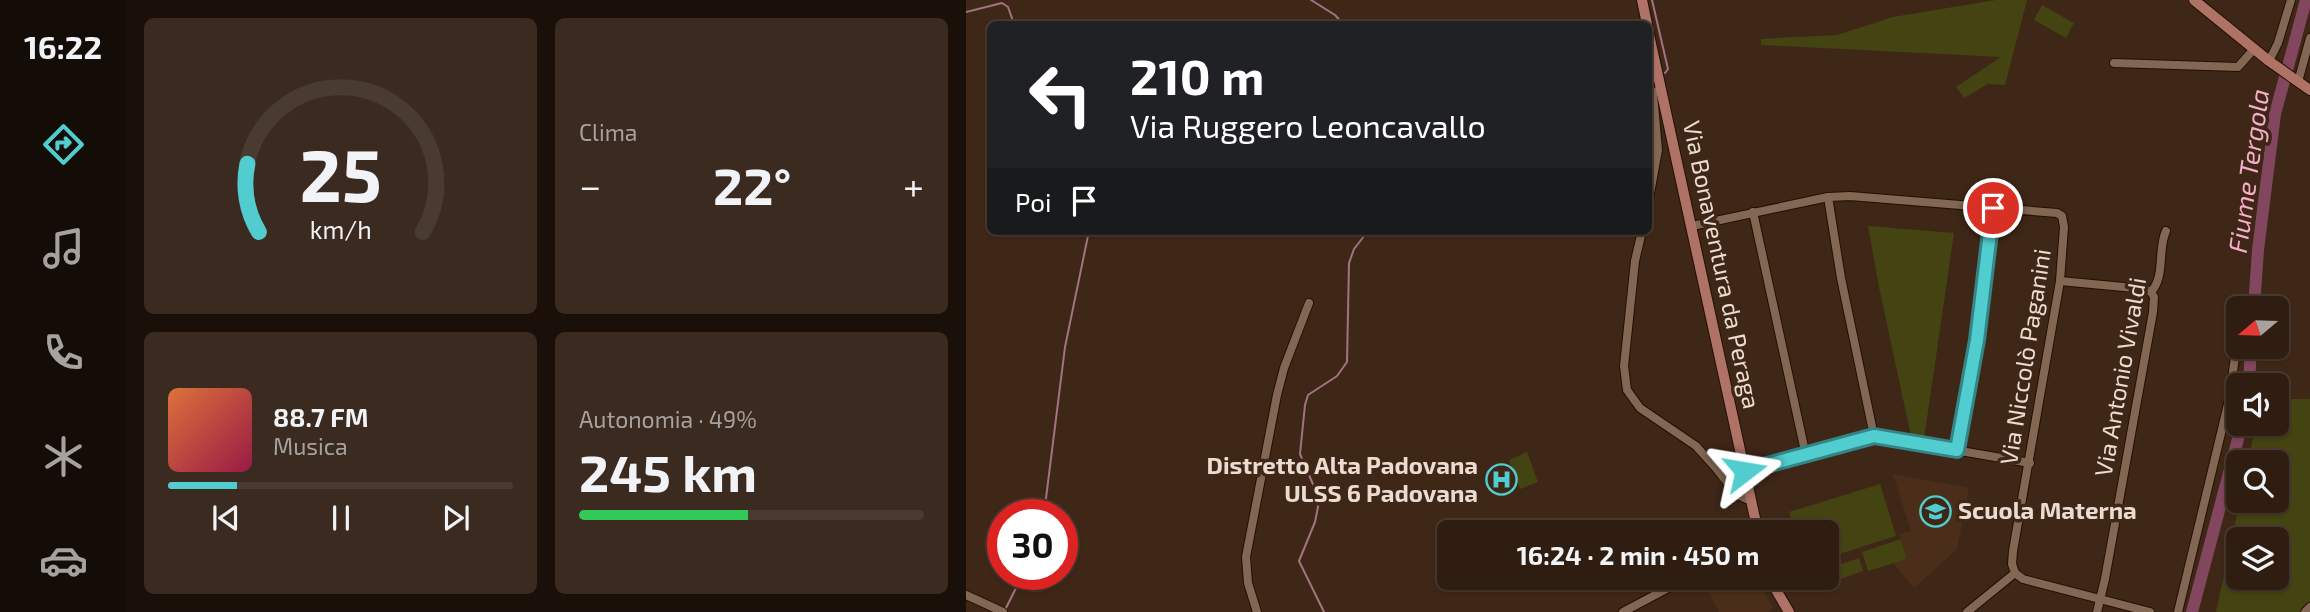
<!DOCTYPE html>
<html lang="it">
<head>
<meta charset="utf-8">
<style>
  :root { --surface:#2f1d11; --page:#3b2a1f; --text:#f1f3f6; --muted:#a7a29f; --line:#4a3b31; --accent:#52cdcf }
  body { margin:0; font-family:"Exo 2",sans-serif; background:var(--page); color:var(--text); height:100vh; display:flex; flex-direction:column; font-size:26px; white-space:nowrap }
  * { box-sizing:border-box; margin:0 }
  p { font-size:23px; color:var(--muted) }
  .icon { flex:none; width:38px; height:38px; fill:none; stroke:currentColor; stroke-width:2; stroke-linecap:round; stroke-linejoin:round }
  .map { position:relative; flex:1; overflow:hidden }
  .sheet { display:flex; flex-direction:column; gap:18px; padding:18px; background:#1a1009; width:840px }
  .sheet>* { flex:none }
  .top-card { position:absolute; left:21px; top:21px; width:665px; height:214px; border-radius:10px; box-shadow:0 2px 5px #0004,0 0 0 2px var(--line); background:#202124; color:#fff; overflow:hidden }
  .needle { width:46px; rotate:251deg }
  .buttons { position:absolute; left:1260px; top:296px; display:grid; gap:14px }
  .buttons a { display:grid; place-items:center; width:63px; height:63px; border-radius:10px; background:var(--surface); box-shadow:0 2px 5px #0004,0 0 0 2px var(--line); font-size:35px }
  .speed { position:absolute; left:21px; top:499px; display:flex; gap:14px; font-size:35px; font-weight:700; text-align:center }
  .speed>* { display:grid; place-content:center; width:91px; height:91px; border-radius:50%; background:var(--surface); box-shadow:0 2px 5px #0004,0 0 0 2px var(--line); line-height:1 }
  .speed .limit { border:10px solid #d22; background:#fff; color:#111 }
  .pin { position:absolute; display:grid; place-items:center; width:60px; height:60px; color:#fff; margin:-30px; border:4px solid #fff; border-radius:50%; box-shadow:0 2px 7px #0007 }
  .me { position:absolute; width:77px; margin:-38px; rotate:76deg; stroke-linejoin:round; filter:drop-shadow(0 0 5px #0008) }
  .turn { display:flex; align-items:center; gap:24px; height:147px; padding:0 28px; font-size:32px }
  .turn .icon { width:91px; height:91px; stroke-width:2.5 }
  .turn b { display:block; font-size:49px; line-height:60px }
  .then { display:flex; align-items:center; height:66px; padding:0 28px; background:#0003; gap:14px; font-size:26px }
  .big { font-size:52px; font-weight:700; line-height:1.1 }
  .sheet .tile { flex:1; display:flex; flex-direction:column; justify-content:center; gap:10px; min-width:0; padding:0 24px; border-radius:10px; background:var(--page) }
  .sheet .dial { align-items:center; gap:0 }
  .dial svg { height:182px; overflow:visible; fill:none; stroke:var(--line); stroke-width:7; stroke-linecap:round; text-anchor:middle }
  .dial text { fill:var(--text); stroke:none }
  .song { display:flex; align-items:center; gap:21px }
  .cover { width:84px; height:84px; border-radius:10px; background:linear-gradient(135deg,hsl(20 70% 55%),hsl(340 70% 35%)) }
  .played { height:7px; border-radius:4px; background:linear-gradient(90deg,var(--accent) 20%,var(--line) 20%) }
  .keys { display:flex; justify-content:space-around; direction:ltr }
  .heat { display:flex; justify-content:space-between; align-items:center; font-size:38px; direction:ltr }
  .charge { height:10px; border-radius:5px; background:linear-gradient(90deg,#34c759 49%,var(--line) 0) }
  .sheet .tiles { flex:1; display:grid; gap:18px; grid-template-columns:repeat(2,1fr) }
  .trip { position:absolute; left:471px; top:520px; width:402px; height:70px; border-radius:10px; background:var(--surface); box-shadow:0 2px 5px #0004,0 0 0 2px var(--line); font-weight:700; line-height:70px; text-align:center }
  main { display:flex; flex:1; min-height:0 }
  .dock { display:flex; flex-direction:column; width:126px; justify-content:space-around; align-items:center; background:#130c07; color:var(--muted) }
  .dock .icon { width:49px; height:49px }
  .dock .on { color:var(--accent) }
  .dock b { font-size:32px; color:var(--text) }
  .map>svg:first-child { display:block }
  .built { fill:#4b2e1a }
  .green { fill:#434411; fill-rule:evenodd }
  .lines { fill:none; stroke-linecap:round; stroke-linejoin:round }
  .stream { stroke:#a27380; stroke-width:2 }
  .river { stroke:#82465e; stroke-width:12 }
  .minor-casing { stroke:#250f02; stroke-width:10 }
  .major-casing { stroke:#250f02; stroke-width:12 }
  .minor { stroke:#836755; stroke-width:8 }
  .major { stroke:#af7267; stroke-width:10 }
  .route-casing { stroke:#358587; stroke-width:18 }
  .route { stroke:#52cdcf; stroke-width:12 }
  .labels { text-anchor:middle; stroke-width:7; stroke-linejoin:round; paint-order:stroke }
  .street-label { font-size:24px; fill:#ecdbd1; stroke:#3f2717 }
  .poi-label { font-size:24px; font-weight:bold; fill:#ecdbd1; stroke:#3f2717; text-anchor:end }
  .water-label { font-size:26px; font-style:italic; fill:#f8adc8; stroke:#3f2717 }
</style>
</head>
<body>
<main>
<nav class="dock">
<b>16:22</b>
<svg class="icon on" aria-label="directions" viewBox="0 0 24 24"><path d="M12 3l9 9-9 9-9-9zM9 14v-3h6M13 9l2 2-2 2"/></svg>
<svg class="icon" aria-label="music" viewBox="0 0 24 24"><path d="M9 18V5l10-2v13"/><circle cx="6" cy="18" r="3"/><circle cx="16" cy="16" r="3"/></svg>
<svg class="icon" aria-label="phone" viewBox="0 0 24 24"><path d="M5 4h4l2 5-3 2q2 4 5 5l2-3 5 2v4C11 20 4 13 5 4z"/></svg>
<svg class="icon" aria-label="climate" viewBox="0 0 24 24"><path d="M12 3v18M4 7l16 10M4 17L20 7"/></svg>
<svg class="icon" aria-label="car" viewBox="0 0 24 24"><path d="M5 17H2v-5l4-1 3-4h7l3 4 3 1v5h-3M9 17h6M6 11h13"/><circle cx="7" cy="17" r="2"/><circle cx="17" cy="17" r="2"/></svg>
</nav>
<section class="sheet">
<div class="tiles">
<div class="tile dial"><svg viewBox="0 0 100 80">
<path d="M14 69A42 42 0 1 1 86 69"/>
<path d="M14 69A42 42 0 0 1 9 39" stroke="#52cdcf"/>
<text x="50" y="56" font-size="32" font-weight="700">25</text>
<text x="50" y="72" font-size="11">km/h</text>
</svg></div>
<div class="tile"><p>Clima</p>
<div class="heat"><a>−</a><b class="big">22°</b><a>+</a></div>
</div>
<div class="tile">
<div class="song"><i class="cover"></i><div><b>88.7 FM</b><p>Musica</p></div></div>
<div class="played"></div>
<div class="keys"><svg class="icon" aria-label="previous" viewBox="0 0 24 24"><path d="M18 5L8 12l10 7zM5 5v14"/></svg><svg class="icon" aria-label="pause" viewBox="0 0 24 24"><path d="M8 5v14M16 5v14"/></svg><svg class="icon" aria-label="next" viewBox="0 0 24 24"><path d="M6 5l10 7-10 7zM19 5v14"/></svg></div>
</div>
<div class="tile"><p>Autonomia · 49%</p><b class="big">245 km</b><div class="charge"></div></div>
</div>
</section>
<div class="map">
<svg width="1344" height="612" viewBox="0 0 1344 612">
  <rect width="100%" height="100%" fill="#3f2717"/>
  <g class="built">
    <polygon points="927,474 1003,488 991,549 948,588 927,563 941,559 934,534 945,531"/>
    <polygon points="736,578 789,578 808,608 802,612 753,612"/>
  </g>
  <g class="green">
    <polygon points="1030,0 1061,0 1039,85 1022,84 998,98 990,87 1035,57 795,45 795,39 871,35 927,17"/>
    <polygon points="1076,5 1108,23 1100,38 1068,20"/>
    <polygon points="902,226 988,233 958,439 945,436 913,287"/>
    <path d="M1311 399H1344V612H1250L1274 501 1311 500V462H1282L1290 424H1311ZM1272 539H1311V578H1272Z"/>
    <polygon points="561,452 572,482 554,489 543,460"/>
    <polygon points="914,484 930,536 861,558 861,532 829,532 823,512"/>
    <polygon points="935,539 941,559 902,571 896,552"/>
    <polygon points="893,558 897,571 872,580 867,567"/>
  </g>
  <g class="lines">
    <g class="stream">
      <polyline points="345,0 369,15 377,24"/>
      <polyline points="686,0 702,69 699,73"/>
      <polyline points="0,12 36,3 42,7 48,24"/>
      <polyline points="78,514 99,347 123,231"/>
      <polyline points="40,608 57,574"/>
      <polyline points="358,612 333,561 349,522 352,507 349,489 334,454 339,405 342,395 371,376 381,362 383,263 388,249 402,231"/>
    </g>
    <g class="river">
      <polyline points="1288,308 1292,250 1309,114 1340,0"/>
      <polyline points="1283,385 1285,346"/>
      <polyline points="1226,612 1276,424"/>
    </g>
    <defs>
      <g id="minor">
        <polyline points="1303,61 1312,43 1325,0"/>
        <polyline points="1148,63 1272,67 1288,49"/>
        <polyline points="1332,82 1344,38"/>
        <polyline points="862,197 875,278 908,436"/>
        <polyline points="682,204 692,150 687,93 695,89"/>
        <polyline points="787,212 840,456"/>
        <polyline points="726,226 862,197 884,196 1091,213 1096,216 1098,227 1094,281 1047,551 1046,564 1049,573"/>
        <polyline points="676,231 669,261 658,366 661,390 674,408 730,446 750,468 770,494 780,499 784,498"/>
        <polyline points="1094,281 1179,289 1185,292"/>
        <polyline points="991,450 1011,339 1027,208"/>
        <polyline points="779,471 908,436 1064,463"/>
        <polyline points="1049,573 1057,579 1184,612"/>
        <polyline points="0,595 37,612"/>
        <polyline points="291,612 282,583 280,557 311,395 318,368 343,303"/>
        <polyline points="657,612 721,578"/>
        <polyline points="1001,612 1049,573"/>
        <path d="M1131 612 1139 579 1187 312 1188 297 1185 292C1200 275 1191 250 1200 231"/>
        <polyline points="1212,612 1263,400 1270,350"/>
        <polyline points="1339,612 1344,607"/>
      </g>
      <g id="major">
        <polyline points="676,0 681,24"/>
        <polyline points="1228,0 1303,61 1344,90"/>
        <polyline points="682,30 792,532"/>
        <polyline points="803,578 823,612"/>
      </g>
    </defs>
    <use href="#minor" class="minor-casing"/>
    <use href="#major" class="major-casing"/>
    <use href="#minor" class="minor"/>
    <use href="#major" class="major"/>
  </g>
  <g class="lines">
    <defs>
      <polyline id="route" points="779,471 908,436 991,450 1011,340 1027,208"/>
    </defs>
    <use href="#route" class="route-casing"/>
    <use href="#route" class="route"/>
  </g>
  <defs>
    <symbol id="hospital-ring" viewBox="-11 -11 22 22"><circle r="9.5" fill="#3f2717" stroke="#52cdcf" stroke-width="1.5"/><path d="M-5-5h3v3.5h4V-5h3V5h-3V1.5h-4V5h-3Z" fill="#52cdcf"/></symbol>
    <symbol id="school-ring" viewBox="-11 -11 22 22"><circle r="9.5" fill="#3f2717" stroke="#52cdcf" stroke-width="1.5"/><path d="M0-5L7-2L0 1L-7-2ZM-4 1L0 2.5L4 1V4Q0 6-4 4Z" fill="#52cdcf"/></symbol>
  </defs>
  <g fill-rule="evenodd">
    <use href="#hospital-ring" x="518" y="462" width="35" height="35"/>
    <use href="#school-ring" x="952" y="494" width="35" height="35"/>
  </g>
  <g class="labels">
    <g class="street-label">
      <text transform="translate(755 265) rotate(78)" y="8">Via Bonaventura da Peraga</text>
      <text transform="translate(1060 357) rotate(-81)" y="8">Via Niccolò Paganini</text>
      <text transform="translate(1155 377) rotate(-80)" y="8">Via Antonio Vivaldi</text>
    </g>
    <g class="poi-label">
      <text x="512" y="474">Distretto Alta Padovana<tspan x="512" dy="28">ULSS 6 Padovana</tspan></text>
      <text x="992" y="519" text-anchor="start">Scuola Materna</text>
    </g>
    <g class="water-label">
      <text transform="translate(1283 171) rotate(-82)" y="9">Fiume Tergola</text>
    </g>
  </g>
</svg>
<div class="buttons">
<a><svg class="needle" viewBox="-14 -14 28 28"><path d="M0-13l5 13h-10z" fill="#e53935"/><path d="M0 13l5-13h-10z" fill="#a7a29f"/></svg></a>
<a><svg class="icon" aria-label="sound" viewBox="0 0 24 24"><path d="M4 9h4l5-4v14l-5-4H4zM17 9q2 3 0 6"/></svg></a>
<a><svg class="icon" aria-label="search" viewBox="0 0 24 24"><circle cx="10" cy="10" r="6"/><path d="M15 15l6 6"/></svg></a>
<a><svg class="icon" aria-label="layers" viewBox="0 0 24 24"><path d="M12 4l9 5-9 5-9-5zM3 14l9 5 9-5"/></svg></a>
</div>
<div class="speed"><div class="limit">30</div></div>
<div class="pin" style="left:1027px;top:208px;background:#d93025"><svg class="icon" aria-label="arrive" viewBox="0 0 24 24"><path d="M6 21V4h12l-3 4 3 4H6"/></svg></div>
<svg class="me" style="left:779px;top:471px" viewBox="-20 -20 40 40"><path d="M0-17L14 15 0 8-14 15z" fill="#52cdcf" stroke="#fff" stroke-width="4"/></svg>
<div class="trip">16:24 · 2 min · 450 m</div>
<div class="top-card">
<div class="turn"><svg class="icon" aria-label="left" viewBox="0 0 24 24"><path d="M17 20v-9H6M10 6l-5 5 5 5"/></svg><div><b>210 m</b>Via Ruggero Leoncavallo</div></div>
<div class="then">Poi<svg class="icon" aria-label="arrive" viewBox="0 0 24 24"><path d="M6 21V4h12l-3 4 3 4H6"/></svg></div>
</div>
</div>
</main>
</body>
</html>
